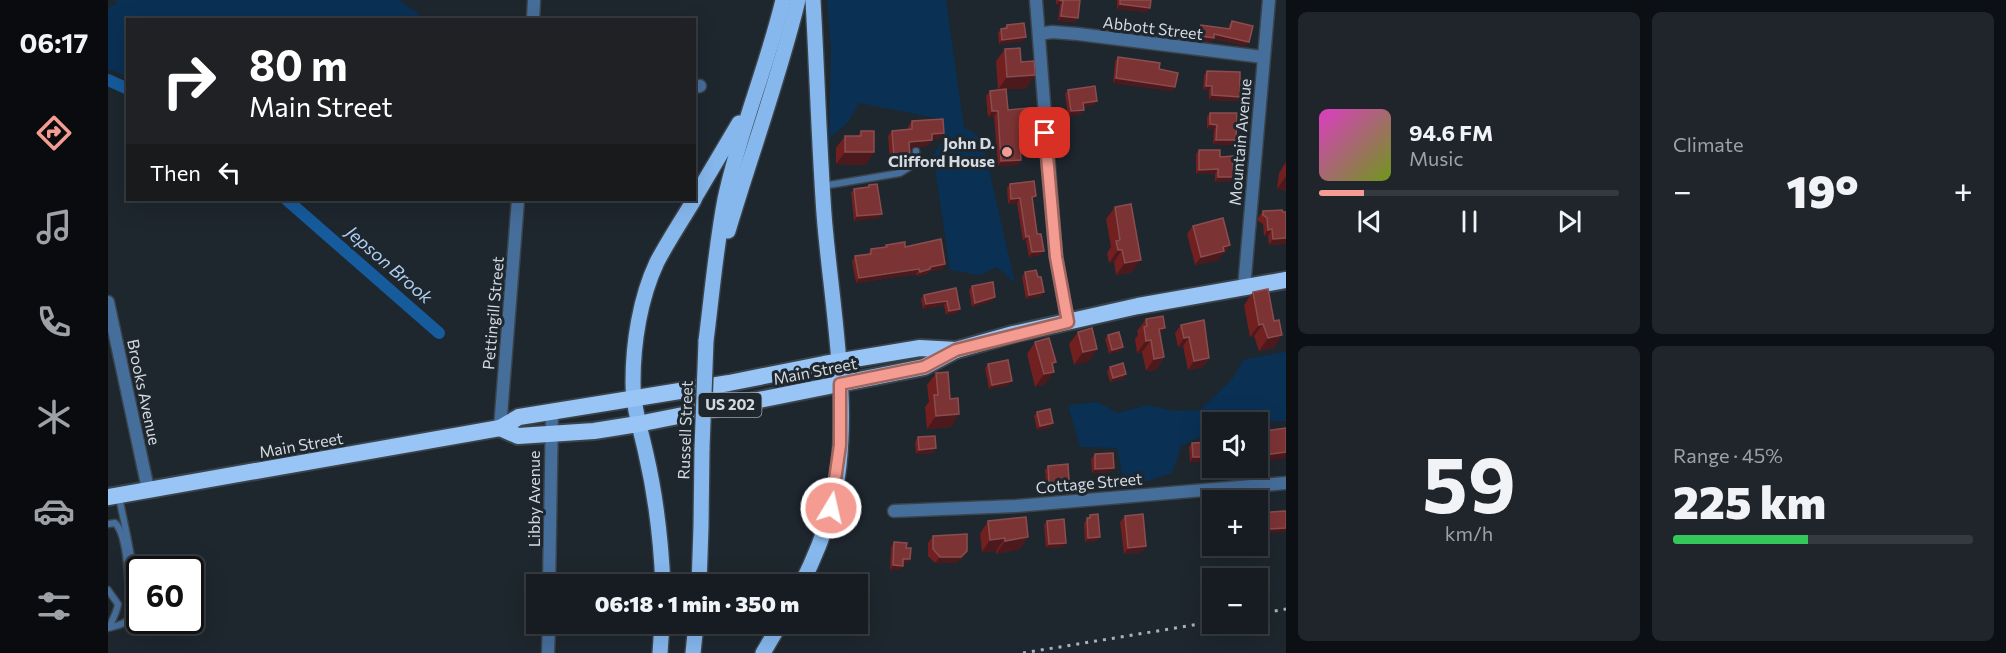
<!DOCTYPE html>
<html lang="en">
<head>
<meta charset="utf-8">
<style>
  :root { --surface:#161c22; --page:#1f252a; --text:#f1f3f6; --muted:#9ea1a5; --line:#353a40; --accent:#f59c92 }
  body { margin:0; font-family:Commissioner,sans-serif; background:var(--page); color:var(--text); height:100vh; display:flex; flex-direction:column; font-size:22px; white-space:nowrap }
  * { box-sizing:border-box; margin:0 }
  p { font-size:20px; color:var(--muted) }
  .icon { flex:none; width:33px; height:33px; fill:none; stroke:currentColor; stroke-width:2; stroke-linecap:round; stroke-linejoin:round }
  .map { position:relative; flex:1; overflow:hidden }
  .side { display:flex; flex-direction:column; gap:12px; padding:12px; background:#0c0f13; width:720px }
  .side>* { flex:none }
  .guide { position:absolute; left:18px; top:18px; width:570px; height:183px; border-radius:0px; box-shadow:0 6px 24px #0002,0 0 0 2px var(--line); background:#202124; color:#fff; overflow:hidden }
  .buttons { position:absolute; left:1094px; top:412px; display:grid; gap:12px }
  .buttons a { display:grid; place-items:center; width:66px; height:66px; border-radius:0px; background:var(--surface); box-shadow:0 6px 24px #0002,0 0 0 2px var(--line); font-size:30px }
  .speed { position:absolute; left:18px; top:556px; display:flex; gap:12px; font-size:30px; font-weight:700; text-align:center }
  .speed>* { display:grid; place-content:center; width:78px; height:78px; border-radius:50%; background:var(--surface); box-shadow:0 6px 24px #0002,0 0 0 2px var(--line); line-height:1 }
  .speed .limit { border:3px solid #111; border-radius:9px; background:#fff; color:#111 }
  .pin { position:absolute; display:grid; place-items:center; width:51px; height:51px; color:#fff; margin:-26px; border-radius:12px; box-shadow:0 3px 9px #0006 }
  .me { position:absolute; width:66px; margin:-33px; rotate:9deg; stroke-linejoin:round; filter:drop-shadow(0 0 4px #0008) }
  .turn { display:flex; align-items:center; gap:21px; height:126px; padding:0 24px; font-size:27px }
  .turn .icon { width:78px; height:78px; stroke-width:2.5 }
  .turn b { display:block; font-size:42px; line-height:51px }
  .then { display:flex; align-items:center; height:57px; padding:0 24px; background:#0003; gap:12px; font-size:22px }
  .big { font-size:45px; font-weight:800; line-height:1.1 }
  .side .card { flex:1; display:flex; flex-direction:column; justify-content:center; gap:9px; min-width:0; padding:0 21px; border-radius:9px; background:var(--page) }
  .side .dial { align-items:center; gap:0 }
  .dial b { font-size:78px; line-height:1 }
  .song { display:flex; align-items:center; gap:18px }
  .cover { width:72px; height:72px; border-radius:9px; background:linear-gradient(135deg,hsl(310 70% 55%),hsl(80 70% 35%)) }
  .played { height:6px; border-radius:3px; background:linear-gradient(90deg,var(--accent) 15%,var(--line) 15%) }
  .keys { display:flex; justify-content:space-around; direction:ltr }
  .heat { display:flex; justify-content:space-between; align-items:center; font-size:33px; direction:ltr }
  .charge { height:9px; border-radius:4px; background:linear-gradient(90deg,#34c759 45%,var(--line) 0) }
  .side .tiles { flex:1; display:grid; gap:12px; grid-template-columns:repeat(2,1fr) }
  .trip { position:absolute; left:418px; top:574px; width:342px; height:60px; border-radius:0px; background:var(--surface); box-shadow:0 6px 24px #0002,0 0 0 2px var(--line); font-weight:800; line-height:60px; text-align:center }
  main { display:flex; flex:1; min-height:0 }
  .tab-bar { display:flex; flex-direction:column; width:108px; justify-content:space-around; align-items:center; background:#090b0e; color:var(--muted) }
  .tab-bar .icon { width:42px; height:42px }
  .tab-bar .active { color:var(--accent) }
  .tab-bar b { font-size:27px; color:var(--text) }
  .map>svg:first-child { display:block }
  .green { fill:#0a3054 }
  .lines { fill:none; stroke-linecap:round; stroke-linejoin:round }
  .canal { stroke:#165b9c; stroke-width:12 }
  .service-casing { stroke:#3b434a; stroke-width:9 }
  .minor-casing { stroke:#3b434a; stroke-width:15 }
  .primary-casing { stroke:#3b434a; stroke-width:18 }
  .trunk-casing { stroke:#3b434a; stroke-width:20 }
  .service { stroke:#466e9a; stroke-width:6 }
  .minor { stroke:#466e9a; stroke-width:12 }
  .primary { stroke:#86b7ed; stroke-width:15 }
  .trunk { stroke:#99c5f6; stroke-width:16 }
  .rail { stroke:#acb1b8; stroke-width:3; stroke-dasharray:3 6; stroke-linecap:butt }
  .primary-bridge-casing { stroke:#3b434a; stroke-width:18; stroke-linecap:butt }
  .primary-bridge { stroke:#86b7ed; stroke-width:15 }
  .wall { fill:#711f1f }
  .shaded-wall { fill:#4c191d }
  .building { fill:#7c3334; stroke:#8a4d4f; stroke-width:1.5 }
  .route-casing { stroke:#9f655f; stroke-width:15 }
  .route { stroke:#f59c92; stroke-width:10 }
  .poi-dot { fill:#f59c92; stroke:#1e262e; stroke-width:2 }
  .labels { text-anchor:middle; stroke-width:6; stroke-linejoin:round; paint-order:stroke }
  .shield { fill:#1e262e; stroke:#9ea4ab; stroke-width:1.5 }
  .shield-label { font-size:15px; font-weight:bold; fill:#d5dae0 }
  .street-label { font-size:16px; fill:#d5dae0; stroke:#1e262e }
  .poi-label { font-size:16px; font-weight:bold; fill:#d5dae0; stroke:#1e262e; text-anchor:end }
  .water-label { font-size:18px; font-style:italic; fill:#aecef2; stroke:#1e262e }
</style>
</head>
<body>
<main>
<nav class="tab-bar">
<b>06:17</b>
<svg class="icon active" aria-label="directions" viewBox="0 0 24 24"><path d="M12 3l9 9-9 9-9-9zM9 14v-3h6M13 9l2 2-2 2"/></svg>
<svg class="icon" aria-label="music" viewBox="0 0 24 24"><path d="M9 18V5l10-2v13"/><circle cx="6" cy="18" r="3"/><circle cx="16" cy="16" r="3"/></svg>
<svg class="icon" aria-label="phone" viewBox="0 0 24 24"><path d="M5 4h4l2 5-3 2q2 4 5 5l2-3 5 2v4C11 20 4 13 5 4z"/></svg>
<svg class="icon" aria-label="climate" viewBox="0 0 24 24"><path d="M12 3v18M4 7l16 10M4 17L20 7"/></svg>
<svg class="icon" aria-label="car" viewBox="0 0 24 24"><path d="M5 17H2v-5l4-1 3-4h7l3 4 3 1v5h-3M9 17h6M6 11h13"/><circle cx="7" cy="17" r="2"/><circle cx="17" cy="17" r="2"/></svg>
<svg class="icon" aria-label="filters" viewBox="0 0 24 24"><path d="M4 7h16M4 17h16"/><circle cx="9" cy="7" r="2"/><circle cx="15" cy="17" r="2"/></svg>
</nav>
<div class="map">
<svg width="1178" height="653" viewBox="0 0 1178 653">
  <rect width="100%" height="100%" fill="#1e262e"/>
  <g class="green">
    <polygon points="7,0 291,0 311,14 311,19 20,20 19,76 0,69 0,8 8,4"/>
    <polygon points="719,0 838,0 856,127 874,139 907,283 889,267 872,275 842,270 825,155 837,138 832,119 751,103 740,122 721,139 723,52"/>
    <polygon points="1176,352 1178,353 1178,421 1104,423 1104,431 1073,446 1064,473 1017,488 1009,448 972,447 960,405 990,402 1009,413 1040,405 1067,411 1092,410 1124,379 1135,360"/>
  </g>
  <g class="lines">
    <g class="canal">
      <polyline points="0,80 20,89"/>
      <polyline points="179,200 331,333"/>
    </g>
    <defs>
      <g id="service">
        <polyline points="715,186 792,173 808,163 808,151"/>
        <path d="M0 524 7 523C20 535 21 587 21 606L26 609"/>
        <path d="M0 590 10 604C9 613 3 621 2 627"/>
        <path d="M0 628C7 626 16 625 21 619 37 599 15 522 11 496"/>
      </g>
      <g id="minor">
        <polyline points="928,0 948,257 960,322"/>
        <polyline points="425,20 426,0"/>
        <polyline points="931,34 944,32 970,34 1155,57"/>
        <polyline points="586,87 592,86"/>
        <polyline points="1136,288 1161,0"/>
        <polyline points="0,302 40,489"/>
        <polyline points="392,428 410,200"/>
        <polyline points="786,511 908,506 1178,483"/>
        <polyline points="441,585 444,412"/>
        <polyline points="440,653 441,624"/>
      </g>
      <g id="primary">
        <polyline points="586,199 631,123"/>
        <path d="M620 231C643 154 671 78 690 0"/>
        <path d="M598 341C604 294 608 246 617 199 631 132 659 67 675 0"/>
        <path d="M555 585C553 541 548 497 538 454 533 431 525 407 525 382 525 343 532 298 549 262 560 241 574 220 586 200"/>
        <polyline points="591,585 593,527 594,448"/>
        <path d="M693 585C705 561 716 535 723 509 747 419 723 306 716 214 711 143 709 71 705 0"/>
        <polyline points="552,653 554,624"/>
        <polyline points="585,653 588,624"/>
        <polyline points="655,653 672,624"/>
      </g>
      <g id="trunk">
        <polyline points="392,428 410,436 486,431 530,424 816,367 848,350 905,334 1030,306 1178,280"/>
        <polyline points="0,497 392,428 411,417 621,383 716,364 812,348 848,350"/>
      </g>
    </defs>
    <use href="#service" class="service-casing"/>
    <use href="#minor" class="minor-casing"/>
    <use href="#primary" class="primary-casing"/>
    <use href="#trunk" class="trunk-casing"/>
    <use href="#service" class="service"/>
    <use href="#minor" class="minor"/>
    <use href="#primary" class="primary"/>
    <use href="#trunk" class="trunk"/>
    <g class="rail">
      <polyline points="1149,614 1178,609"/>
      <polyline points="915,653 1104,622"/>
    </g>
    <defs>
      <polyline id="primary-bridge" points="594,448 598,341"/>
    </defs>
    <use href="#primary-bridge" class="primary-bridge-casing"/>
    <use href="#primary-bridge" class="primary-bridge"/>
  </g>
  <g class="wall">
    <polygon points="948,0 972,0 970,18 967,22 950,21 952,5 948,5"/>
    <polygon points="1009,0 1043,0 1039,12 1009,9"/>
    <polygon points="1124,21 1138,46 1105,39 1102,42 1088,40 1090,29 1093,25 1120,29 1121,25"/>
    <polygon points="899,25 915,41 891,44 890,33 893,29 896,28"/>
    <polygon points="897,49 913,62 919,88 890,90 888,61"/>
    <polygon points="1010,57 1051,69 1067,87 1064,91 1005,83 1007,61"/>
    <polygon points="1099,71 1132,97 1128,101 1101,100 1101,90 1095,90 1096,75"/>
    <polygon points="960,90 989,101 986,105 975,107 976,110 972,114 960,116 957,94"/>
    <polygon points="882,91 900,110 919,127 911,128 913,160 910,165 890,166 886,116 880,117 878,96"/>
    <polygon points="1102,113 1125,145 1105,144 1106,129 1099,129 1099,117"/>
    <polygon points="804,121 832,139 824,139 820,146 801,147 802,155 798,160 782,161 780,136 784,131 800,129 800,127"/>
    <polygon points="753,131 766,152 757,165 728,164 728,148 737,136 750,136"/>
    <polygon points="1091,150 1125,177 1122,181 1107,182 1107,174 1088,174 1088,154"/>
    <polygon points="1178,162 1178,190 1169,189 1171,173"/>
    <polygon points="902,184 925,201 933,255 921,257 918,241 915,241 909,203 900,204 899,188"/>
    <polygon points="761,185 774,214 771,218 746,221 743,193 746,189 759,187"/>
    <polygon points="1007,207 1024,272 1008,275 1006,262 1001,263 999,253 1003,247 998,219"/>
    <polygon points="1155,211 1178,212 1178,244 1161,245 1160,236 1156,236 1155,224 1150,221 1150,218"/>
    <polygon points="1085,226 1122,245 1116,254 1113,255 1110,260 1087,265 1079,234"/>
    <polygon points="778,245 797,247 837,264 834,269 822,271 819,274 809,276 808,274 748,283 744,261 747,256 760,254 763,249 776,247"/>
    <polygon points="917,272 930,277 936,292 933,296 918,299 914,277"/>
    <polygon points="864,286 887,297 884,301 864,307 861,290"/>
    <polygon points="848,288 852,309 849,313 838,315 836,305 815,309 813,299 816,295"/>
    <polygon points="1145,292 1166,348 1151,351 1146,336 1142,337 1136,305"/>
    <polygon points="1038,319 1057,328 1052,334 1056,357 1048,370 1038,371 1034,352 1029,353 1027,339 1030,335 1029,331"/>
    <polygon points="1073,325 1101,358 1095,367 1080,370 1075,346 1070,347 1067,333"/>
    <polygon points="970,332 989,349 981,361 966,365 961,344"/>
    <polygon points="1000,335 1015,347 1012,351 1001,354 997,339"/>
    <polygon points="927,342 945,367 937,384 927,387 919,354"/>
    <polygon points="880,364 901,385 881,389 877,368"/>
    <polygon points="1002,367 1018,374 1015,379 1002,382 999,371"/>
    <polygon points="828,373 843,427 819,429 817,407 821,402 819,385"/>
    <polygon points="929,412 945,423 942,428 929,430 926,416"/>
    <polygon points="810,437 828,448 825,453 808,454 807,442"/>
    <polygon points="1104,442 1104,458 1102,461 1082,462 1081,447 1084,443"/>
    <polygon points="987,454 1003,472 984,473 983,459"/>
    <polygon points="940,466 961,480 958,485 938,486 937,470"/>
    <polygon points="982,515 989,541 977,542 976,523"/>
    <polygon points="1017,516 1038,546 1034,552 1016,554 1012,522"/>
    <polygon points="880,521 920,537 912,549 888,554 888,551 874,552 872,534"/>
    <polygon points="939,521 958,543 955,547 938,548 936,525"/>
    <polygon points="825,536 859,551 855,557 848,563 827,563 820,556 820,543"/>
    <polygon points="786,542 798,548 802,559 799,563 795,563 795,566 792,570 782,570 783,547"/>
  </g>
  <g class="shaded-wall">
    <polygon points="951,1 955,1 952,5 948,5"/>
    <polygon points="1012,4 1042,8 1039,12 1009,9"/>
    <polygon points="953,16 970,18 967,22 950,21"/>
    <polygon points="1106,34 1141,42 1138,46 1105,39 1102,42 1088,40 1092,36"/>
    <polygon points="918,37 915,41 891,44 894,40"/>
    <polygon points="927,75 919,88 890,90 899,77"/>
    <polygon points="1008,78 1067,87 1064,91 1005,83"/>
    <polygon points="1098,86 1104,86 1101,90 1095,90"/>
    <polygon points="1104,95 1132,97 1128,101 1101,100"/>
    <polygon points="989,101 986,105 972,107 975,103"/>
    <polygon points="976,110 972,114 960,116 963,111"/>
    <polygon points="884,111 890,111 886,116 880,117"/>
    <polygon points="923,122 919,127 907,128 911,123"/>
    <polygon points="1102,124 1109,125 1106,129 1099,129"/>
    <polygon points="836,133 832,139 820,139 824,134"/>
    <polygon points="824,140 820,146 797,148 801,142"/>
    <polygon points="1108,140 1128,140 1125,145 1105,144"/>
    <polygon points="737,152 766,152 757,165 728,164"/>
    <polygon points="802,155 798,160 782,161 786,156"/>
    <polygon points="913,160 910,165 890,166 893,161"/>
    <polygon points="1110,169 1107,174 1088,174 1091,170"/>
    <polygon points="1178,176 1178,190 1169,189"/>
    <polygon points="1110,177 1125,177 1122,181 1107,182"/>
    <polygon points="912,198 909,203 900,204 903,199"/>
    <polygon points="774,214 771,218 746,221 749,216"/>
    <polygon points="1164,229 1160,236 1156,236 1160,230"/>
    <polygon points="921,236 918,241 915,241 918,237"/>
    <polygon points="1178,238 1178,244 1161,245 1165,239"/>
    <polygon points="1122,245 1116,254 1113,255 1110,260 1087,265 1093,257 1115,247"/>
    <polygon points="1010,250 1014,250 1006,262 1001,263"/>
    <polygon points="936,251 933,255 921,257 924,252"/>
    <polygon points="1033,260 1024,272 1008,275 1017,263"/>
    <polygon points="837,264 834,269 822,271 819,274 809,276 812,272 822,267"/>
    <polygon points="811,269 808,274 748,283 751,278"/>
    <polygon points="936,292 933,296 918,299 921,295"/>
    <polygon points="887,297 884,301 864,307 867,303"/>
    <polygon points="839,301 836,305 815,309 818,304"/>
    <polygon points="852,309 849,313 838,315 841,311"/>
    <polygon points="1155,324 1146,336 1142,337 1151,325"/>
    <polygon points="1057,328 1048,340 1051,329"/>
    <polygon points="1174,335 1166,348 1151,351 1160,338"/>
    <polygon points="1081,337 1075,346 1070,347 1076,338"/>
    <polygon points="1043,340 1034,352 1029,353 1038,341"/>
    <polygon points="1015,347 1012,351 1001,354 1004,350"/>
    <polygon points="989,349 981,361 966,365 975,352"/>
    <polygon points="1056,357 1048,370 1038,371 1046,359"/>
    <polygon points="1101,358 1095,367 1080,370 1086,361"/>
    <polygon points="948,362 940,373 946,372 937,384 927,387 944,363"/>
    <polygon points="1018,374 1015,379 1002,382 1005,378"/>
    <polygon points="904,381 901,385 881,389 884,385"/>
    <polygon points="851,414 843,427 819,429 828,416"/>
    <polygon points="945,423 942,428 929,430 932,426"/>
    <polygon points="828,448 825,453 808,454 811,450"/>
    <polygon points="1178,452 1178,458 1149,462 1149,456"/>
    <polygon points="1085,457 1104,457 1102,461 1082,462"/>
    <polygon points="1006,468 1003,472 984,473 987,469"/>
    <polygon points="961,480 958,485 938,486 941,482"/>
    <polygon points="1160,525 1157,530 1149,530 1149,526"/>
    <polygon points="1178,528 1178,532 1158,533 1161,529"/>
    <polygon points="920,537 912,549 888,554 897,541"/>
    <polygon points="992,537 989,541 977,542 980,538"/>
    <polygon points="897,538 888,551 874,552 882,540"/>
    <polygon points="958,543 955,547 938,548 941,544"/>
    <polygon points="1038,546 1034,552 1016,554 1020,548"/>
    <polygon points="859,551 855,557 848,563 827,563 832,557"/>
    <polygon points="795,559 802,559 799,563 792,563"/>
    <polygon points="785,565 795,566 792,570 782,570"/>
  </g>
  <g class="building">
    <polygon points="951,0 972,0 970,18 953,16 955,1"/>
    <polygon points="1012,0 1043,0 1042,8 1012,4"/>
    <polygon points="1124,21 1145,26 1141,42 1106,34 1106,38 1092,36 1093,25 1122,29"/>
    <polygon points="916,23 918,37 894,40 893,29 899,28 899,25"/>
    <polygon points="912,48 913,62 926,61 927,75 899,77 897,49"/>
    <polygon points="1010,57 1052,63 1051,69 1070,73 1067,87 1008,78"/>
    <polygon points="1099,71 1132,72 1132,97 1104,95 1104,86 1098,86"/>
    <polygon points="987,86 989,101 975,103 976,110 963,111 960,90"/>
    <polygon points="898,89 900,110 921,108 923,122 911,123 913,160 893,161 890,111 884,111 882,91"/>
    <polygon points="1102,113 1129,113 1128,140 1108,140 1109,125 1102,124"/>
    <polygon points="835,119 836,133 824,134 824,140 801,142 802,155 786,156 784,131 804,129 804,121"/>
    <polygon points="753,131 766,131 766,152 737,152 737,136 753,136"/>
    <polygon points="1091,150 1112,150 1112,157 1125,156 1125,177 1110,177 1110,169 1091,170"/>
    <polygon points="926,181 928,196 924,197 929,234 933,234 936,251 924,252 921,236 918,237 912,198 903,199 902,184"/>
    <polygon points="769,184 774,214 749,216 746,189 761,187 761,185"/>
    <polygon points="1023,204 1033,260 1017,263 1014,250 1010,250 1008,241 1012,240 1007,207"/>
    <polygon points="1174,210 1175,212 1178,212 1178,238 1165,239 1164,229 1160,230 1159,218 1155,215 1155,211"/>
    <polygon points="1115,218 1122,245 1115,247 1116,251 1093,257 1085,226"/>
    <polygon points="833,239 837,264 822,267 822,269 812,272 811,269 751,278 747,256 763,254 763,249 779,247 778,245 797,242 797,247"/>
    <polygon points="928,270 930,277 933,277 936,292 921,295 917,272"/>
    <polygon points="885,282 887,297 867,303 864,286"/>
    <polygon points="848,288 852,309 841,311 839,301 818,304 816,295"/>
    <polygon points="1160,289 1166,321 1171,320 1174,335 1160,338 1155,324 1151,325 1145,292"/>
    <polygon points="1055,316 1057,328 1051,329 1056,357 1046,359 1043,340 1038,341 1036,327 1039,326 1038,319"/>
    <polygon points="1096,320 1101,358 1086,361 1081,337 1076,338 1073,325"/>
    <polygon points="984,328 989,349 975,352 970,332"/>
    <polygon points="1011,332 1015,347 1004,350 1000,335"/>
    <polygon points="941,338 948,362 944,363 946,372 936,374 927,342"/>
    <polygon points="900,360 904,381 884,385 880,364"/>
    <polygon points="1015,363 1018,374 1005,378 1002,367"/>
    <polygon points="840,372 842,399 850,398 851,414 828,416 826,395 830,395 828,373"/>
    <polygon points="942,409 945,423 932,426 929,412"/>
    <polygon points="1178,428 1178,452 1149,456 1149,432"/>
    <polygon points="827,436 828,448 811,450 810,437"/>
    <polygon points="1104,442 1104,457 1085,457 1084,443"/>
    <polygon points="1005,453 1006,468 987,469 987,454"/>
    <polygon points="960,464 961,480 941,482 940,466"/>
    <polygon points="1178,511 1178,528 1161,529 1160,525 1149,526 1149,513"/>
    <polygon points="990,514 992,537 980,538 979,518 982,518 982,515"/>
    <polygon points="1035,514 1038,546 1020,548 1017,516"/>
    <polygon points="918,517 920,537 897,541 897,538 882,540 880,521"/>
    <polygon points="956,519 958,543 941,544 939,521"/>
    <polygon points="859,534 859,551 853,557 832,557 825,549 825,536"/>
    <polygon points="786,542 799,543 798,548 803,548 802,559 795,559 795,566 785,565"/>
  </g>
  <g class="lines">
    <defs>
      <polyline id="route" points="723,508 732,445 732,384 816,367 848,350 960,322 948,257 937,133"/>
    </defs>
    <use href="#route" class="route-casing"/>
    <use href="#route" class="route"/>
  </g>
  <circle class="poi-dot" cx="899" cy="152" r="6"/>
  <g class="labels">
    <rect class="shield" x="590.5" y="393" width="63" height="24" rx="4.5"/>
    <g class="shield-label">
      <text x="622" y="410">US 202</text>
    </g>
    <g class="street-label">
      <text transform="translate(1045 28) rotate(7)" y="6">Abbott Street</text>
      <text transform="translate(1132 142) rotate(-85)" y="6">Mountain Avenue</text>
      <text transform="translate(385 313) rotate(-85)" y="6">Pettingill Street</text>
      <text transform="translate(707 371) rotate(-11)" y="6">Main Street</text>
      <text transform="translate(36 392) rotate(78)" y="6">Brooks Avenue</text>
      <text transform="translate(577 430) rotate(-88)" y="6">Russell Street</text>
      <text transform="translate(193 445) rotate(-10)" y="6">Main Street</text>
      <text transform="translate(981 483) rotate(-5)" y="6">Cottage Street</text>
      <text transform="translate(426 499) rotate(-90)" y="6">Libby Avenue</text>
    </g>
    <g class="poi-label">
      <text x="887" y="149">John D.<tspan x="887" dy="18">Clifford House</tspan></text>
    </g>
    <g class="water-label">
      <text transform="translate(281 265) rotate(41)" y="6">Jepson Brook</text>
    </g>
  </g>
</svg>
<div class="buttons">
<a><svg class="icon" aria-label="sound" viewBox="0 0 24 24"><path d="M4 9h4l5-4v14l-5-4H4zM17 9q2 3 0 6"/></svg></a>
<a>+</a>
<a>−</a>
</div>
<div class="speed"><div class="limit">60</div></div>
<div class="pin" style="left:937px;top:133px;background:#d93025"><svg class="icon" aria-label="arrive" viewBox="0 0 24 24"><path d="M6 21V4h12l-3 4 3 4H6"/></svg></div>
<svg class="me" style="left:723px;top:508px" viewBox="-20 -20 40 40"><circle r="17" fill="#f59c92" stroke="#fff" stroke-width="3"/><path d="M0-11L8 9 0 5-8 9z" fill="#fff"/></svg>
<div class="trip">06:18 · 1 min · 350 m</div>
<div class="guide">
<div class="turn"><svg class="icon" aria-label="right" viewBox="0 0 24 24"><path d="M7 20v-9h11M14 6l5 5-5 5"/></svg><div><b>80 m</b>Main Street</div></div>
<div class="then">Then<svg class="icon" aria-label="left" viewBox="0 0 24 24"><path d="M17 20v-9H6M10 6l-5 5 5 5"/></svg></div>
</div>
</div>
<section class="side">
<div class="tiles">
<div class="card">
<div class="song"><i class="cover"></i><div><b>94.6 FM</b><p>Music</p></div></div>
<div class="played"></div>
<div class="keys"><svg class="icon" aria-label="previous" viewBox="0 0 24 24"><path d="M18 5L8 12l10 7zM5 5v14"/></svg><svg class="icon" aria-label="pause" viewBox="0 0 24 24"><path d="M8 5v14M16 5v14"/></svg><svg class="icon" aria-label="next" viewBox="0 0 24 24"><path d="M6 5l10 7-10 7zM19 5v14"/></svg></div>
</div>
<div class="card"><p>Climate</p>
<div class="heat"><a>−</a><b class="big">19°</b><a>+</a></div>
</div>
<div class="card dial"><b>59</b><p>km/h</p></div>
<div class="card"><p>Range · 45%</p><b class="big">225 km</b><div class="charge"></div></div>
</div>
</section>
</main>
</body>
</html>
